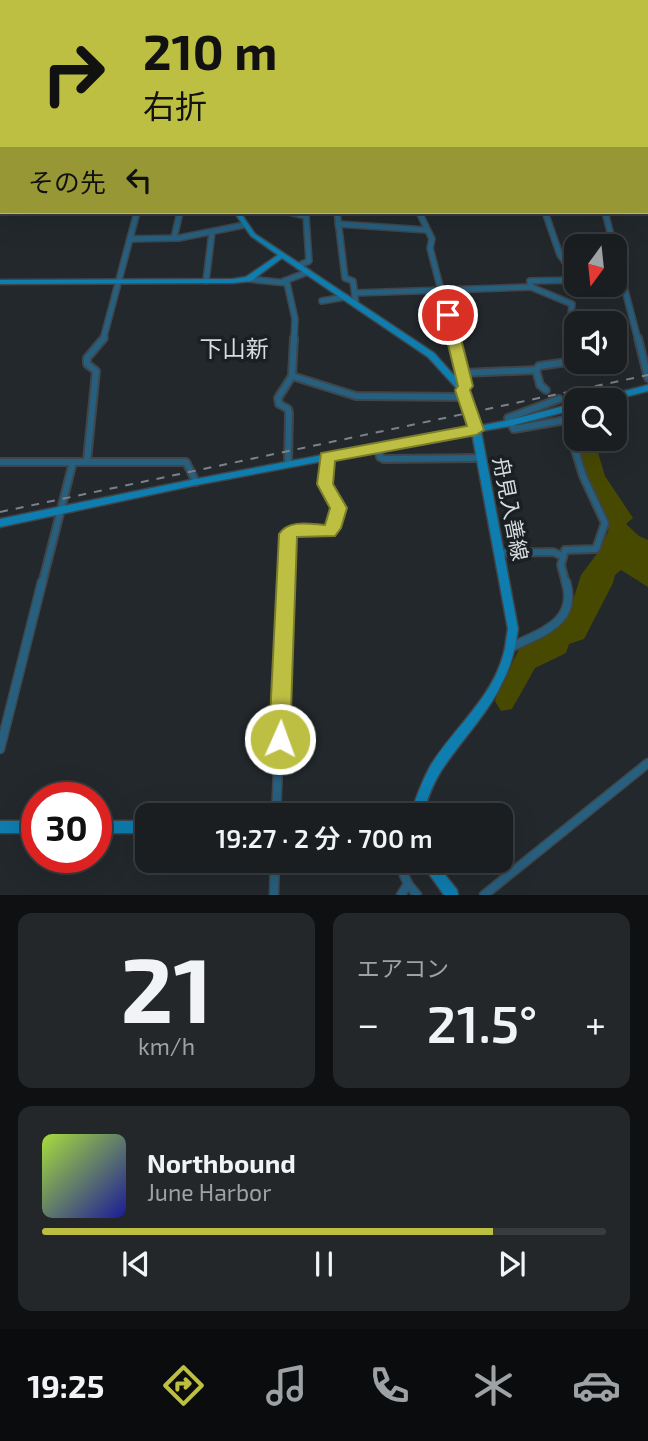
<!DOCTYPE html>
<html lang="ja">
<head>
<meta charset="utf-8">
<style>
  :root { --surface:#1a1e21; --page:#23272a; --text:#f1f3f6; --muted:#9fa2a5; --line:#383c3f; --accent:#bdbf43 }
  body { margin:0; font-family:"Exo 2","Noto Sans JP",sans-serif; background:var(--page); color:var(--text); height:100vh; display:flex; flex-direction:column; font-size:26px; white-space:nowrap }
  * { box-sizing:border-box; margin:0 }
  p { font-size:23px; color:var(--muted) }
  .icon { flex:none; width:38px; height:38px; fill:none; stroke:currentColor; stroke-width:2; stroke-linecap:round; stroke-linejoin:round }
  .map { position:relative; height:895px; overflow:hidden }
  .panel { display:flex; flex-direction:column; gap:18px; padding:18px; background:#0e1012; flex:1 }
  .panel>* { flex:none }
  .top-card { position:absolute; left:0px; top:0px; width:649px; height:214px; box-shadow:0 7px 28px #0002,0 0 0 2px var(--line); background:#bdbf43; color:#111; overflow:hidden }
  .needle { width:46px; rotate:195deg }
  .buttons { position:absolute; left:564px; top:234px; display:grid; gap:14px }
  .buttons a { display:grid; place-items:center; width:63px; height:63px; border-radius:14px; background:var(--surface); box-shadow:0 7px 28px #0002,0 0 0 2px var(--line); font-size:35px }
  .speed { position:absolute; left:21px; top:782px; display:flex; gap:14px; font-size:35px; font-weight:700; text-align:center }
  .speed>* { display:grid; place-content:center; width:91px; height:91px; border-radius:50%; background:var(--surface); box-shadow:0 7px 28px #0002,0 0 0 2px var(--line); line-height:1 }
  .speed .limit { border:10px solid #d22; background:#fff; color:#111 }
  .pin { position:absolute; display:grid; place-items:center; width:60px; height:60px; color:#fff; margin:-30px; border:4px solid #fff; border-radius:50%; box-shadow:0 2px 7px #0007 }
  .me { position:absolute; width:77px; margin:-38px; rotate:2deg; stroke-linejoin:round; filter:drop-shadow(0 0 5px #0008) }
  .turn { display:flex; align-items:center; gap:24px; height:147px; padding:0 28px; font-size:32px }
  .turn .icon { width:91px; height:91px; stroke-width:2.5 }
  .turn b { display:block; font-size:49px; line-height:60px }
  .then { display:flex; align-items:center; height:66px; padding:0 28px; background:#0003; gap:14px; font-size:26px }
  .big { font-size:52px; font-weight:600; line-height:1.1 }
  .panel .tile { flex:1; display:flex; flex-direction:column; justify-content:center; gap:10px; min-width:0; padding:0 24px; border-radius:14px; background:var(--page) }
  .panel .dial { align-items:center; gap:0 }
  .dial b { font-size:91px; line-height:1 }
  .song { display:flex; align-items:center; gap:21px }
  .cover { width:84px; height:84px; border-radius:10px; background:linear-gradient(135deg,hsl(80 70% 55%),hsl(240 70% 35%)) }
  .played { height:7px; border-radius:4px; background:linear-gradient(90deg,var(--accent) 80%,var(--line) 80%) }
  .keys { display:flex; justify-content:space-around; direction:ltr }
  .heat { display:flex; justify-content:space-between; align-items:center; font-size:38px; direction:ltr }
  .panel .tiles { flex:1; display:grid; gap:18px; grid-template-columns:1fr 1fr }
  .tile:last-child { grid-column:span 2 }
  .trip { position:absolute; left:135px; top:803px; width:378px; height:70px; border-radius:14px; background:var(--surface); box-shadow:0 7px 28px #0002,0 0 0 2px var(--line); font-weight:600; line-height:70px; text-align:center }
  .tab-bar { display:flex; height:112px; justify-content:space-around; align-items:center; background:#0a0c0d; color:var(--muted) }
  .tab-bar .icon { width:49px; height:49px }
  .tab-bar .selected { color:var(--accent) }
  .tab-bar b { font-size:32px; color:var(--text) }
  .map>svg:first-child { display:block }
  .green { fill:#484900 }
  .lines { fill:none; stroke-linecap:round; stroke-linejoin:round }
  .street-far3-casing { stroke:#3f4549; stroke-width:5 }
  .street-far2-casing { stroke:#3f4549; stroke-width:8 }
  .street-far1-casing { stroke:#3f4549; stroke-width:10 }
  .street-casing { stroke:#3f4549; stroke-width:11 }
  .secondary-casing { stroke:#3f4549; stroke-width:3 }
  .street-far3 { stroke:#275f7e; stroke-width:3.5 }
  .street-far2 { stroke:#275f7e; stroke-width:5 }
  .street-far1 { stroke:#275f7e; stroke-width:6 }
  .street { stroke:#275f7e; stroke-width:8 }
  .secondary { fill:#0e7daf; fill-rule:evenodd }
  .rail { stroke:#7d8286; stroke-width:2; stroke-dasharray:8 8; stroke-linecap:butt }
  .route { fill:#bdbf43; stroke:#7b7c2c; stroke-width:2 }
  .labels { text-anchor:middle; stroke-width:7; stroke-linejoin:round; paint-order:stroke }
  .street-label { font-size:21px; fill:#d8dcdf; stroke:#191f23 }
  .neighbourhood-label { font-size:23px; fill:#d8dcdf; stroke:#191f23 }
</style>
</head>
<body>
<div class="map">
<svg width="648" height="895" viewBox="0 0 648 895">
  <rect width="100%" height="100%" fill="#22282c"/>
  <polygon class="green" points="576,439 594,439 605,476 633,518 626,524 639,536 648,540 648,587 621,570 615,575 613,583 584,639 569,644 566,653 535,668 512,709 501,711 495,701 497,694 521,645 562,623 570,610 581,575 599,551 608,532 609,523 586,475"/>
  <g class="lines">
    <defs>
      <g id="street-far3">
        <polyline points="482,0 484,2"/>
        <polyline points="285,2 303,0"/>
      </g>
      <g id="street-far2">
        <polyline points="289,212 306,216 309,261 298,266"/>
        <polyline points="337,212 345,278 353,281 356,305"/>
        <polyline points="419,212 432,239 430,248 454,340"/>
        <polyline points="545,212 560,255 576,277"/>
        <polyline points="605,212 614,247"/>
        <polyline points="338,224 427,230"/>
        <polyline points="174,238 180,212"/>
        <polyline points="130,239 179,238 244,225"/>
        <polyline points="614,248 638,340"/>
        <polyline points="248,279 287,283 295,319 294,340"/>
        <polyline points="206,281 212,232"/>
        <polyline points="284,281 308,272"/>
        <polyline points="355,293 531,287"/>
        <polyline points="322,301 345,297"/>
        <polyline points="103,340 137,212"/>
        <polyline points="569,340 572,304 531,287 530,281 576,280"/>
      </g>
      <g id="street-far1">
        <polyline points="454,338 466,386 463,390"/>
        <polyline points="638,338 648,378"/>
        <polyline points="463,373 536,370"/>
        <polyline points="292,376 356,396 466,397"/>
        <polyline points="546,390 540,385 536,370 539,366 567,362 569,338"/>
        <polyline points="559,399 508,418 514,429 566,420 583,476 605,523 596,549 565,550 561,565 566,584"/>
        <polyline points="378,448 380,457 384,459 481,458"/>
        <polyline points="87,461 96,371 87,364 87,358 104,338"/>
        <polyline points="0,462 186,462 196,482"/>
        <polyline points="288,464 289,413 288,409 279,404 278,398 292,376 294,338"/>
        <polyline points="499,553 553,552 560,555"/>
        <polyline points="42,584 73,462"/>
        <polyline points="286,584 288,534 292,530 328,531 333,528 338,508 325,484 327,457"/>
      </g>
      <g id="street">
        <path d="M512 647C541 632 578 623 566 582"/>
        <polyline points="0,749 42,582"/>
        <polyline points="276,816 286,582"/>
        <polyline points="398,861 408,884 417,895"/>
        <polyline points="274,895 275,861"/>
        <polyline points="401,895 408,884"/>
        <polyline points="484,895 648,763"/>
      </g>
      <g id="secondary">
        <polygon points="26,0 32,0 34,2 28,2"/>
        <polygon points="592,0 596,0 597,2 592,2"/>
        <path d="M234 212H240L255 234 434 353 467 390 479 426 510 420 576 403V409L510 426 481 431 518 629C515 648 512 664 503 681 488 714 461 740 441 771 432 785 427 800 422 816H410C416 798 422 781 431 765 454 728 491 699 503 656 506 647 506 638 508 629L472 433 196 485 0 527V519L196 479 471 427 459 391 428 357 282 258 251 281 233 283 0 284V280L233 279 246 277 278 255 251 236Z"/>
        <polygon points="648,385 648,391 609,401 593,401 594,399"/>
        <rect x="0" y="821" width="37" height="12"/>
        <rect x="96" y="821" width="51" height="12"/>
        <polygon points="420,861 434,861 457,890 458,895 444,895"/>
      </g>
    </defs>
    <use href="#street-far3" class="street-far3-casing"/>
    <use href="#street-far2" class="street-far2-casing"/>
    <use href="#street-far1" class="street-far1-casing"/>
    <use href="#street" class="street-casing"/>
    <use href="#secondary" class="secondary-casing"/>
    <use href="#street-far3" class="street-far3"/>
    <use href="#street-far2" class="street-far2"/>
    <use href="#street-far1" class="street-far1"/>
    <use href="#street" class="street"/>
    <use href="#secondary" class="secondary"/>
    <polyline class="rail" points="0,512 648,375"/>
  </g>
  <path class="route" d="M448 311 455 315 473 386 470 390 484 430 476 435 335 461 333 484 347 508 341 528 335 536 297 537 290 739 287 745 280 748 272 745 269 739 279 534C289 519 310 524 325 525L330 508 317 484 321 453 467 426 455 390 458 386 441 315Z"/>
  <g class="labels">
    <g class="street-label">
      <text transform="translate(510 509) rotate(79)" y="7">舟見入善線</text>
    </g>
    <g class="neighbourhood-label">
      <text x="234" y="357">下山新</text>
    </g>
  </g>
</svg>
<div class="buttons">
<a><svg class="needle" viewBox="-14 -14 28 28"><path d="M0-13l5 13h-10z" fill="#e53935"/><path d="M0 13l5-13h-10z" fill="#9fa2a5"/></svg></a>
<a><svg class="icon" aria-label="sound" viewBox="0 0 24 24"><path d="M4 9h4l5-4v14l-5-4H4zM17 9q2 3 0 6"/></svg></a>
<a><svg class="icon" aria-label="search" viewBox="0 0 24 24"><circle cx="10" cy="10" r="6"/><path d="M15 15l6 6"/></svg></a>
</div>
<div class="speed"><div class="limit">30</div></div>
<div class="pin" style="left:448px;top:315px;background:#d93025"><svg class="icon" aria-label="arrive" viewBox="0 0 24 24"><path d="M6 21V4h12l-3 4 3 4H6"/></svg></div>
<svg class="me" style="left:280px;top:739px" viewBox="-20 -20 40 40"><circle r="17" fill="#bdbf43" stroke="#fff" stroke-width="3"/><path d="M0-11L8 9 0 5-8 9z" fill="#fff"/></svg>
<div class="trip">19:27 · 2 分 · 700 m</div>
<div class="top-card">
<div class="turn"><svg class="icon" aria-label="right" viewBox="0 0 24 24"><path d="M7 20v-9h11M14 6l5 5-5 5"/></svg><div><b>210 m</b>右折</div></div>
<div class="then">その先<svg class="icon" aria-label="left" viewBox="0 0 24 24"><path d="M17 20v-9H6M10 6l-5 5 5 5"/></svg></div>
</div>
</div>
<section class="panel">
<div class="tiles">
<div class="tile dial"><b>21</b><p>km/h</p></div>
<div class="tile"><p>エアコン</p>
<div class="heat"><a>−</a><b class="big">21.5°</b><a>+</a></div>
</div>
<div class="tile">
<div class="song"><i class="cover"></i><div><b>Northbound</b><p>June Harbor</p></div></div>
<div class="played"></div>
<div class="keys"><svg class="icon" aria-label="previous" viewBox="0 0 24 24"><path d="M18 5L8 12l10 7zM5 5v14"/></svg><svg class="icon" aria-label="pause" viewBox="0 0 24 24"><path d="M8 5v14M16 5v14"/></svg><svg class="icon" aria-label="next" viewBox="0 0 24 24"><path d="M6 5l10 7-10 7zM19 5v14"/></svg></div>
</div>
</div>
</section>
<nav class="tab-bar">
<b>19:25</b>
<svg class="icon selected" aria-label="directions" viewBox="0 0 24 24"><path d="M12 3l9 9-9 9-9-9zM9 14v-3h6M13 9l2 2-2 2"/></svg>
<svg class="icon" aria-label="music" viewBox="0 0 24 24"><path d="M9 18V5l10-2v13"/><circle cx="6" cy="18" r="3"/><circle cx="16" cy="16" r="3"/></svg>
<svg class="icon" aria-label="phone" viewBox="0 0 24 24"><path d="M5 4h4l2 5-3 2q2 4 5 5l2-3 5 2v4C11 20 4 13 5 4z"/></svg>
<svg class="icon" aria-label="climate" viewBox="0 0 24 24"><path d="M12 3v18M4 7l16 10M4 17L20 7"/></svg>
<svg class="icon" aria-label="car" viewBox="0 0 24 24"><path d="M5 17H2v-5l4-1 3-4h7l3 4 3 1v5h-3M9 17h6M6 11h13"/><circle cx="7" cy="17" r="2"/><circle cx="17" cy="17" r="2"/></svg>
</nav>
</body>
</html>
